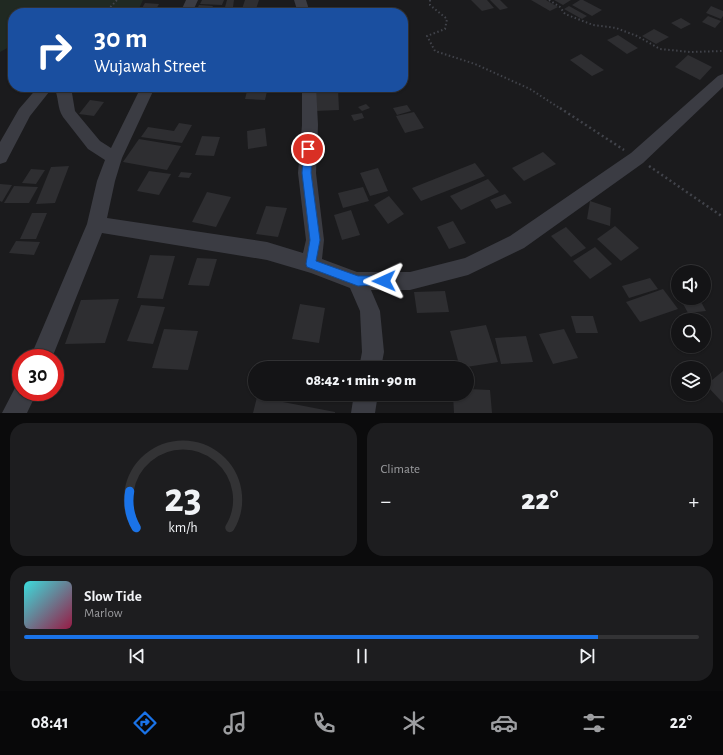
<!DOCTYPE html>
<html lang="en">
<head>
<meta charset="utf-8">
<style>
  :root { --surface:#141416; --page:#1d1d1f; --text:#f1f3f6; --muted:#9d9ea1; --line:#333335; --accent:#1a73e8 }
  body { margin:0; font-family:"Alegreya Sans",sans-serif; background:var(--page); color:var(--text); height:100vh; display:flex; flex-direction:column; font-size:15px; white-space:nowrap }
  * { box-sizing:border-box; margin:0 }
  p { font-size:13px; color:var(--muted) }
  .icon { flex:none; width:22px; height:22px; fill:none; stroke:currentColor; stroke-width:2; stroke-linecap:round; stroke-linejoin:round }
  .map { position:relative; height:413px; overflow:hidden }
  .details { display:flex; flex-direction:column; gap:10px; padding:10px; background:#0b0b0c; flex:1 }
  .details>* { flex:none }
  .guide { position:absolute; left:8px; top:8px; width:400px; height:84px; border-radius:16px; box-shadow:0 1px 3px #0004,0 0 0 1px var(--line); background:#1a4fa0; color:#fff; overflow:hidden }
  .fabs { position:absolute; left:671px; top:265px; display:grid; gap:8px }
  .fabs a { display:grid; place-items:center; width:40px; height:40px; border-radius:50%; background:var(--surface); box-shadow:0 1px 3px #0004,0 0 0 1px var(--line); font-size:20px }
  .speed { position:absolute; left:12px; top:349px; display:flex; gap:8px; font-size:20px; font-weight:700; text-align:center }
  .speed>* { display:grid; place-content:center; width:52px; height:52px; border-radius:50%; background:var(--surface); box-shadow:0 1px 3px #0004,0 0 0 1px var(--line); line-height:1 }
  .speed .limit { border:6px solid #d22; background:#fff; color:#111 }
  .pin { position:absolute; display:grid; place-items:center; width:34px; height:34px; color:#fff; margin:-17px; border:2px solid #fff; border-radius:50%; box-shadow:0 1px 4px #0007 }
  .me { position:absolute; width:44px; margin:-22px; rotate:269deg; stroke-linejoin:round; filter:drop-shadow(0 0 3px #0008) }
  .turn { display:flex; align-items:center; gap:14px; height:84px; padding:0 20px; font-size:18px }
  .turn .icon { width:52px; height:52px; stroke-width:2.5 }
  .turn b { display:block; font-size:28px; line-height:34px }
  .big { font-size:30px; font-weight:800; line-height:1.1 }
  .details .tile { flex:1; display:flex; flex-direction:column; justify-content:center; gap:6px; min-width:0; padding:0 14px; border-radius:16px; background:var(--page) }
  .details .dial { align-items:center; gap:0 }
  .dial svg { height:104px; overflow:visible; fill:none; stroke:var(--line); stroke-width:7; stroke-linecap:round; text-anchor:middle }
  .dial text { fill:var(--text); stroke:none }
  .song { display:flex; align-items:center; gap:12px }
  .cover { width:48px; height:48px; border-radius:6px; background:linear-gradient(135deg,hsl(180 70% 55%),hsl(340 70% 35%)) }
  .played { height:4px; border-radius:2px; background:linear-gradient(90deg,var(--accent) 85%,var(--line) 85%) }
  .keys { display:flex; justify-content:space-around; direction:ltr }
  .heat { display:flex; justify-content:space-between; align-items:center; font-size:22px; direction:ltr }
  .details .tiles { flex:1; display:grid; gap:10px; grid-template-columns:1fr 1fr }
  .tile:last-child { grid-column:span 2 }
  .trip { position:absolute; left:248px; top:361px; width:226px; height:40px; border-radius:20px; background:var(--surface); box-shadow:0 1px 3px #0004,0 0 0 1px var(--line); font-weight:800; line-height:40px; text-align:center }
  .tab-bar { display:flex; height:64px; justify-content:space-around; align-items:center; background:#080809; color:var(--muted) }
  .tab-bar .icon { width:28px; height:28px }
  .tab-bar .active { color:var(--accent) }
  .tab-bar b { font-size:18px; color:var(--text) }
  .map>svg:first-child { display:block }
  .green { fill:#202922 }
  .building { fill:#2e2e31 }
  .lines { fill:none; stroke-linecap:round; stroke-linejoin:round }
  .path-far1 { stroke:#41434a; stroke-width:2; stroke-dasharray:1.5 2.5; stroke-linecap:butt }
  .path { stroke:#41434a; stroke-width:2.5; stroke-dasharray:2 3; stroke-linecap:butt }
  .minor { fill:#3b3c43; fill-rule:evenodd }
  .route { fill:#1a73e8; stroke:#114b97 }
</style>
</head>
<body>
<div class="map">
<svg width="723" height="413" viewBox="0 0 723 413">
  <rect width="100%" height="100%" fill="#1b1b1d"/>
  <polygon class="green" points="0,0 143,0 137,13 13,13 13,45 0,52"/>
  <g class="building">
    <polygon points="202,0 224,0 222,5 200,4"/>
    <polygon points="227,0 234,0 233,7 225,7"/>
    <polygon points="245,0 259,0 255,12 241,12"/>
    <polygon points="471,0 487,0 494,8 482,11"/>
    <polygon points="490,0 500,0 508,8 500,10"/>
    <polygon points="531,0 546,0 558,7 550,11"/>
    <polygon points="554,0 571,0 563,5"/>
    <polygon points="580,0 583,0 602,10 592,16 572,5"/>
    <polygon points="145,3 159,4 154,13 139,13"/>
    <polygon points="199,5 213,6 209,13 195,13"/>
    <polygon points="569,6 587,16 582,19 564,9"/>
    <polygon points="711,6 723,11 723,16 721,19 706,13"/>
    <polygon points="708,16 721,21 715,28 702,22"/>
    <polygon points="681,18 691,24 681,29 671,23"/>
    <polygon points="654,29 669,37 656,44 642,36"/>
    <polygon points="618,35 638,48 627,54 607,40"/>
    <polygon points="581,54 604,70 592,76 570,60"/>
    <polygon points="688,55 712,67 700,80 675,67"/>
    <polygon points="248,87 268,87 265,100 245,99"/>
    <polygon points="338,89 339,110 315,111 315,90"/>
    <polygon points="90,100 104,102 94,116 79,114"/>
    <polygon points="366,104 370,108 362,111 358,107"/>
    <polygon points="407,105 411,111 397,115 393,108"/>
    <polygon points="414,112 424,128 405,133 396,116"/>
    <polygon points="362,113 364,118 354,121 351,115"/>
    <polygon points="179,123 192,125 182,143 141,137 148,127 174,131"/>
    <polygon points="265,128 267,146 248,149 247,131"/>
    <polygon points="202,136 220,137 214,156 195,155"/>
    <polygon points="139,139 181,146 167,170 123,162"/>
    <polygon points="543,152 556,164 524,181 512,168"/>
    <polygon points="475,163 485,176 421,201 412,188"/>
    <polygon points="69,166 55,203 36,204 51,167"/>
    <polygon points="378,168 388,191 370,196 360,173"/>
    <polygon points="31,169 45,170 36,184 22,183"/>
    <polygon points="149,171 171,174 159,195 137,191"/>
    <polygon points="181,172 192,173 189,178 178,177"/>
    <polygon points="488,179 499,192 461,210 450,196"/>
    <polygon points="0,184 12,185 2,202 0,201"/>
    <polygon points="14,186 38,187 29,203 4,203"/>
    <polygon points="363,187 369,201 343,208 338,193"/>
    <polygon points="207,192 231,197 216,227 192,222"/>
    <polygon points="505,194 512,203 496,209 490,200"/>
    <polygon points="389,196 404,214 388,224 374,205"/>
    <polygon points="590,201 611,208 610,226 587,219"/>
    <polygon points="266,206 287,208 278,237 256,234"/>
    <polygon points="351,210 360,235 342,240 334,215"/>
    <polygon points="32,213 47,213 36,239 20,239"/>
    <polygon points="453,221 466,243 449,249 437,227"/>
    <polygon points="615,226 639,248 621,261 597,239"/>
    <polygon points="566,227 586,248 571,257 551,236"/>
    <polygon points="16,241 40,242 34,255 9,253"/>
    <polygon points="595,247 612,264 590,279 573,261"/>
    <polygon points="150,255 175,256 163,299 137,298"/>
    <polygon points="197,258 217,259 209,286 188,285"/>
    <polygon points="650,278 658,289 629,298 622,286"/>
    <polygon points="663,289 678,309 640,322 626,302"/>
    <polygon points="445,291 449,312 417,313 414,292"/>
    <polygon points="680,298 699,298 706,311 688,313"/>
    <polygon points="119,299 105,343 65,344 81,300"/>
    <polygon points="300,304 325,308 319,343 292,339"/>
    <polygon points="141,305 165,307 153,344 127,341"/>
    <polygon points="571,316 593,316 598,333 576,333"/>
    <polygon points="486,325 498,362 460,368 450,331"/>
    <polygon points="164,329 198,331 188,370 152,368"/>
    <polygon points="564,329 578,358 553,364 539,334"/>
    <polygon points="526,336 533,362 501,364 495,338"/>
    <polygon points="723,371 723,403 706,385"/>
    <polygon points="467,389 490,390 492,413 454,413 453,394 467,394"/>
    <polygon points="257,397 335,412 335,413 253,413"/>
  </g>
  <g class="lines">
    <g class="path-far1">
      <polyline points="430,0 430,5 447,19 445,29 427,36 435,51 475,64 530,89 561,109"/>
      <polyline points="549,0 560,7 565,14 593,25 616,28 637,36 660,49 690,52 723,51"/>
      <polyline points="105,13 117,0"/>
    </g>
    <g class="path">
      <polyline points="560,108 624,150"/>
      <polyline points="649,166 723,217"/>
    </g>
    <g class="minor">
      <polygon points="186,0 198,0 192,13 180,13"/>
      <polygon points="294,0 306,0 310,13 298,13"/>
      <path d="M723 74V87L643 163 524 248 468 275 410 290H371L380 311 384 352 381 368H359L362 352 360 311 350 288 311 273 267 260 102 233 52 358H30L87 224 97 181 105 160 88 149 63 117C57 108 59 97 54 87H69L72 93 75 111 100 141 111 148 141 87H155L122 158 115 181 107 218 267 242 303 253 306 240 298 173 302 125V87H316L318 125 316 173 324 240 322 259 357 272H410L465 258 510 236 631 153 718 76Z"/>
      <polygon points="38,87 53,87 30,116 6,162 0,164 0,142 19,109"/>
      <polygon points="21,382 21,392 37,392 27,413 2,413 17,384"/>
      <polygon points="354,394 378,394 375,413 351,413"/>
    </g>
  </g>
  <polygon class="route" points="308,146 312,149 311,173 320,240 316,261 358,276 384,276 387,277 389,281 387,284 358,286 307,267 306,264 310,240 302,173 304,149"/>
</svg>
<div class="fabs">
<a><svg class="icon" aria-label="sound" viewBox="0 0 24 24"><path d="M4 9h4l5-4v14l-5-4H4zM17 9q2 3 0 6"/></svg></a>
<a><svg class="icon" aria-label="search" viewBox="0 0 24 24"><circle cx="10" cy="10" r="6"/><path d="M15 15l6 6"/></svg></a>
<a><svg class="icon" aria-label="layers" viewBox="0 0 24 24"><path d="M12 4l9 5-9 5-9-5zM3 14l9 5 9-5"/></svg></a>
</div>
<div class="speed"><div class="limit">30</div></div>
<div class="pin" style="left:308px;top:149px;background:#d93025"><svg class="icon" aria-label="arrive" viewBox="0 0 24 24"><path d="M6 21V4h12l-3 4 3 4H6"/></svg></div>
<svg class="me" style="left:384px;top:281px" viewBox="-20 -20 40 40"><path d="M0-17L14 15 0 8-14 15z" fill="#1a73e8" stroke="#fff" stroke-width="4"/></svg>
<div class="trip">08:42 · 1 min · 90 m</div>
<div class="guide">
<div class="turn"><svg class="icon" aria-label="right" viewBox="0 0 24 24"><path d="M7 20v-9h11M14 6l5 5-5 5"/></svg><div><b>30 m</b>Wujawah Street</div></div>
</div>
</div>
<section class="details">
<div class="tiles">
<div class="tile dial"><svg viewBox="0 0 100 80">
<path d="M14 69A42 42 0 1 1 86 69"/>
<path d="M14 69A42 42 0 0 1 9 41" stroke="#1a73e8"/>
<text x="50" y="56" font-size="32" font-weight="700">23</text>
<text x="50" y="72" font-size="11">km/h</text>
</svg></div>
<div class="tile"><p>Climate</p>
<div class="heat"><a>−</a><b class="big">22°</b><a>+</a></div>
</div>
<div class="tile">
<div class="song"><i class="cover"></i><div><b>Slow Tide</b><p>Marlow</p></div></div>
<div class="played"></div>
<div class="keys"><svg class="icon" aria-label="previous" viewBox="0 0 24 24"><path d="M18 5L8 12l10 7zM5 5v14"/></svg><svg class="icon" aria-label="pause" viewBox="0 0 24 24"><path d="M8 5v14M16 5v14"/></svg><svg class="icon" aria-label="next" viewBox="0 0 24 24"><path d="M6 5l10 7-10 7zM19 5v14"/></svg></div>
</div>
</div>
</section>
<nav class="tab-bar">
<b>08:41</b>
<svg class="icon active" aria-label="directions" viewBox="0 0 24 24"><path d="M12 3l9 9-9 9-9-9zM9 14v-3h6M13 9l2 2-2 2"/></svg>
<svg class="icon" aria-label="music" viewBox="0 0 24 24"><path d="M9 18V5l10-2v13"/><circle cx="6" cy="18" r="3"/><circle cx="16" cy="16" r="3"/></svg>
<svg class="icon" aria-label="phone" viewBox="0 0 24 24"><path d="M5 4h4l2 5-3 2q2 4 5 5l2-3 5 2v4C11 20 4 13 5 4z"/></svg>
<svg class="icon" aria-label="climate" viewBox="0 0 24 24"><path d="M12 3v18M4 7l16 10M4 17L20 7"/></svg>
<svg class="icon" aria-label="car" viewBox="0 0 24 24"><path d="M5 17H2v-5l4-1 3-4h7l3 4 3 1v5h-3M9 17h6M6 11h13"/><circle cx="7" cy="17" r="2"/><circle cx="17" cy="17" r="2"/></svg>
<svg class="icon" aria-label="filters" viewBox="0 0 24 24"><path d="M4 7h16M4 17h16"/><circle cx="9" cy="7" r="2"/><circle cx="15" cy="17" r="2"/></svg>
<b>22°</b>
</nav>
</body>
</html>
